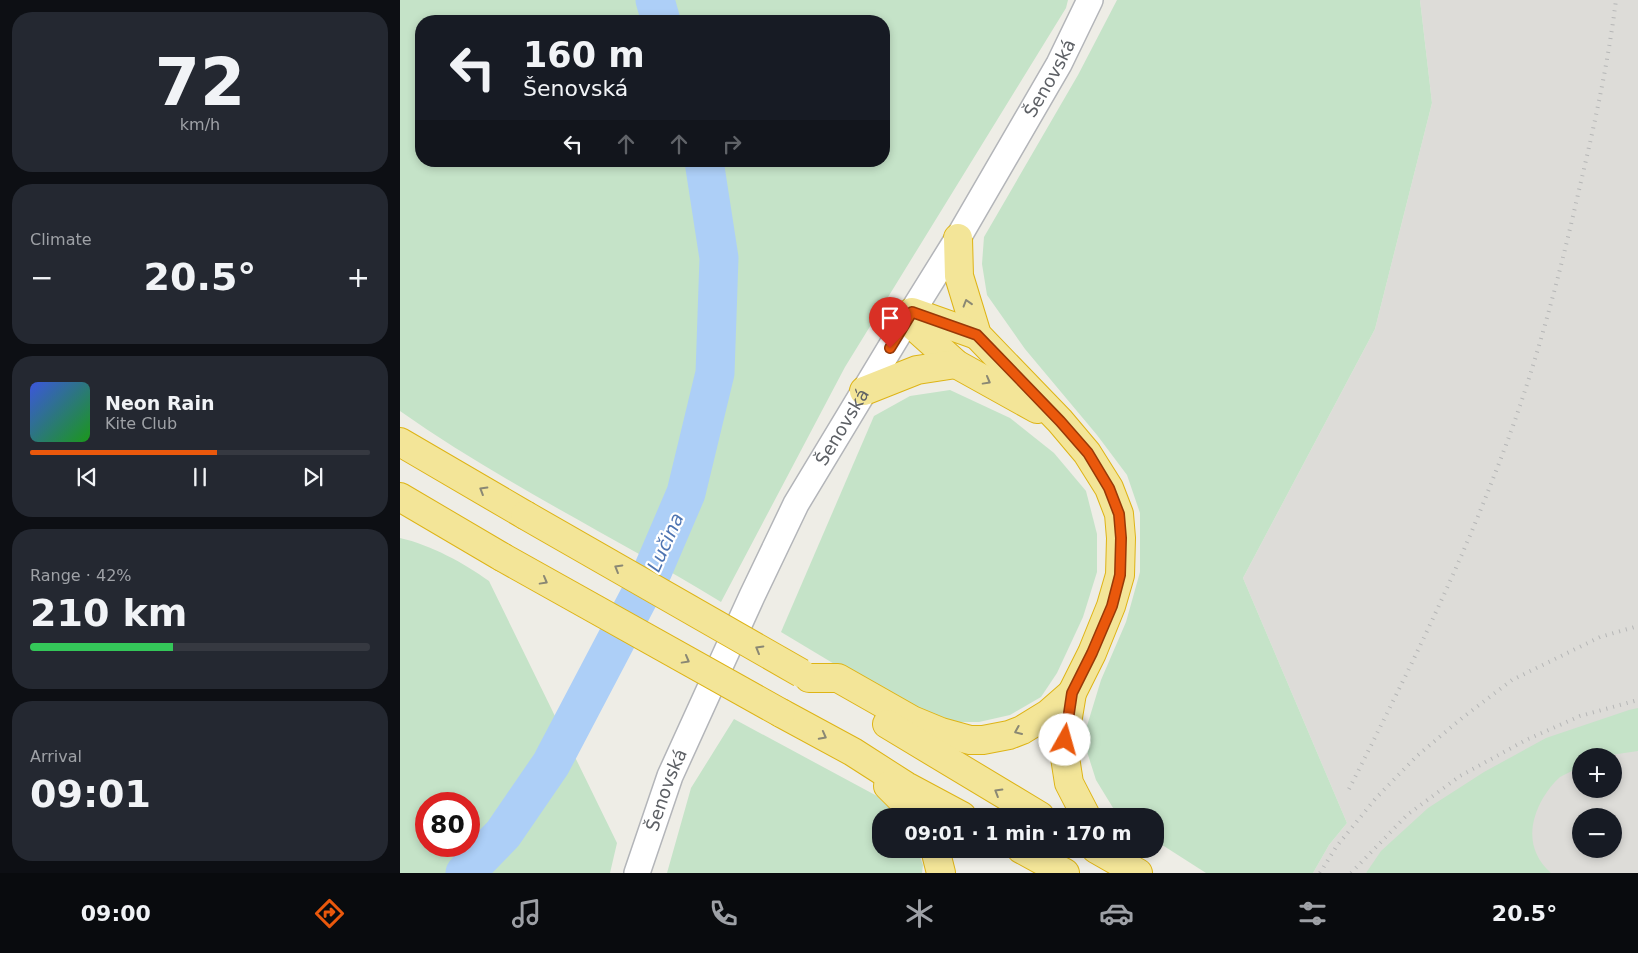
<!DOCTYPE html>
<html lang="en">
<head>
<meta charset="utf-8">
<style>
  :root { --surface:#171b24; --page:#242831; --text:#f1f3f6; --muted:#9ea1a6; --line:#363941; --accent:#ea580c }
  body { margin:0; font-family:"DejaVu Sans",sans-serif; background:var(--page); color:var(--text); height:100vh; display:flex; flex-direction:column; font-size:19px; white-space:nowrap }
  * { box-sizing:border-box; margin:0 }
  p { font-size:16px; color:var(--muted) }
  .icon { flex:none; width:28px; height:28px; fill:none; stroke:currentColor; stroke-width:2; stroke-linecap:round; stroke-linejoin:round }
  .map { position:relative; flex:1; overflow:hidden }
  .drawer { display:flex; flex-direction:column; gap:12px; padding:12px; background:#0d0f14; width:400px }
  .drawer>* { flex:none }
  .banner { position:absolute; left:15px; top:15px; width:475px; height:152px; border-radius:20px; box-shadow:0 2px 8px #0003; background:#171b24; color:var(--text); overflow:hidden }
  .controls { position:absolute; left:1172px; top:748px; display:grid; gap:10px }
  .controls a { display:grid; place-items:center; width:50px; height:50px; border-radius:50%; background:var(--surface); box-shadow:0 2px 8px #0003; font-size:25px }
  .speed { position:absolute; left:15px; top:792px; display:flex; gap:10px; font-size:25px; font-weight:700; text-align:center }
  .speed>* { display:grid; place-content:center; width:65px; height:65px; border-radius:50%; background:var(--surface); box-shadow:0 2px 8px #0003; line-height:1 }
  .speed .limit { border:8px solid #d22; background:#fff; color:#111 }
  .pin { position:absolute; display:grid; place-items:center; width:42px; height:42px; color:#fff; margin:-51px -21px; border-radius:50% 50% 50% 0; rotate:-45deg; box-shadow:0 0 5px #0007 }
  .pin .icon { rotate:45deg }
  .me { position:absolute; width:55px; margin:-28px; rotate:7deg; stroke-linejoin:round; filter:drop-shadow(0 0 4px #0008) }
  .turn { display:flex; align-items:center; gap:18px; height:105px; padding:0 25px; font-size:22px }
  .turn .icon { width:65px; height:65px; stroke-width:2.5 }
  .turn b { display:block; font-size:35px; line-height:42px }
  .lanes { display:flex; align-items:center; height:48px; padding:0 25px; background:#0003; justify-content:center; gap:25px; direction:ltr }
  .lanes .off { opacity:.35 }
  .big { font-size:38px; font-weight:700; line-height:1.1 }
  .drawer .card { flex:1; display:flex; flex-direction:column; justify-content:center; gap:8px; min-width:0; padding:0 18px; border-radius:20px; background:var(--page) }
  .drawer .dial { align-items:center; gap:0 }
  .dial b { font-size:65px; line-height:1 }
  .song { display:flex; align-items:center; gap:15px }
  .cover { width:60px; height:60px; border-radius:8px; background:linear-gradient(135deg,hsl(230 70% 55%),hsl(120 70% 35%)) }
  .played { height:5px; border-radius:2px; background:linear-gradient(90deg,var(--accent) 55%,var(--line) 55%) }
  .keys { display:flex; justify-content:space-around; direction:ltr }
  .heat { display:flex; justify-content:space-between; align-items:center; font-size:28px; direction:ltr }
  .charge { height:8px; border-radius:4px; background:linear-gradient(90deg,#34c759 42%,var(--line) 0) }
  .trip { position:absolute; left:472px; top:808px; width:292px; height:50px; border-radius:20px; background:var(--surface); box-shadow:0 2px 8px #0003; font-weight:700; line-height:50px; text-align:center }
  .dock { display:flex; height:80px; justify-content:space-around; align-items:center; background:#090b0e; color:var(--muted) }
  .dock .icon { width:35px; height:35px }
  .dock .active { color:var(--accent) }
  .dock b { font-size:22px; color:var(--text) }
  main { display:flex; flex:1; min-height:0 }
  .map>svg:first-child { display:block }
  .industrial { fill:#dddcd8; fill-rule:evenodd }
  .green { fill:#c5e3c8; fill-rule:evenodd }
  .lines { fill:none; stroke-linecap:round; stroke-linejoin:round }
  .river { stroke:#adcff7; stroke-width:39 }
  .minor-casing { stroke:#b3b5b9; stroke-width:28 }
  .highway-casing { stroke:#deb416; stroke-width:30 }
  .minor { stroke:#fff; stroke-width:25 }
  .highway { stroke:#f3e598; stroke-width:28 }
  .rail { stroke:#b5b6b6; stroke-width:4; stroke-dasharray:1 6; stroke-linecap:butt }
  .highway-bridge-casing { stroke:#deb416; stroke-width:30; stroke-linecap:butt }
  .highway-bridge { stroke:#f3e598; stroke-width:28 }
  .oneway { stroke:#8a8874 }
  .route-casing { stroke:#983908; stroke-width:12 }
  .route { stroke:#ea580c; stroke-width:9 }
  .labels { text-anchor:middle; stroke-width:4.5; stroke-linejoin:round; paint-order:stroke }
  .street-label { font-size:18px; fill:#5d6065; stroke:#fff }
  .water-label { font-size:19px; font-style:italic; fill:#4e74b1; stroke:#fff }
</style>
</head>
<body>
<main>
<section class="drawer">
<div class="card dial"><b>72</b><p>km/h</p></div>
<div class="card"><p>Climate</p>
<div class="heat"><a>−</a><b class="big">20.5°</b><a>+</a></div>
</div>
<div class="card">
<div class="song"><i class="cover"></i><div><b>Neon Rain</b><p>Kite Club</p></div></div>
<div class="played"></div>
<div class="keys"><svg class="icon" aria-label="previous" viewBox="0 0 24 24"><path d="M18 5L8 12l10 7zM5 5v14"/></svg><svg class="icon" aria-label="pause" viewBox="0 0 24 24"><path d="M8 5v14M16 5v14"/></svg><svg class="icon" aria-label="next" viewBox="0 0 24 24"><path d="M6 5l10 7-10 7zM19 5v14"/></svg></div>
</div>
<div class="card"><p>Range · 42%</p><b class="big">210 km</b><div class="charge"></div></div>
<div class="card"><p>Arrival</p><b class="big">09:01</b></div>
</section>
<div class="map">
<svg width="1238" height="873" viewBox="0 0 1238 873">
  <rect width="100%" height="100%" fill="#eeede6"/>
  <path class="industrial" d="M1020 0H1238V873H968L967 872 966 873H913L929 845 947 823 843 578 975 329 1032 103ZM1181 756H1214V789H1181ZM1181 816H1214V849H1181Z"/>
  <g class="green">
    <path d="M0 0H668L666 8 445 367 321 602C215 537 102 483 0 411ZM21 21H484V161H21Z"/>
    <polygon points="717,0 1020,0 1032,103 975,329 843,578 947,823 929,845 913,873 806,873 756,841 756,816 718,816 696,780 683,739 701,680 726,622 740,572 740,513 727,475 697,435 625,349 587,295 582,264 584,237 678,75"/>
    <polygon points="550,390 610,418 654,453 686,491 697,534 697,572 683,617 657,673 641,697 610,715 579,722 552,722 526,719 381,632 474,416 510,396"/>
    <path d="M0 538C31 545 64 563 89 581L217 843 210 873H0ZM26 804H69V846H26Z"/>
    <path d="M1238 708V751L1204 756H1181V766C1175 770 1167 773 1160 777 1153 783 1148 790 1143 798 1128 824 1127 852 1151 873H966L981 851 1028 808 1084 772 1146 738 1229 710Z"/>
    <polygon points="334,719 477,796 497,816 481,816 481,849 517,849 523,865 522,873 267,873 291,788"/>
  </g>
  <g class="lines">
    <g class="river">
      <polyline points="255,0 261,21"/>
      <polyline points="65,873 103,834 151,764 253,570 286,493 315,373 319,258 304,161"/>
    </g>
    <defs>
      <g id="minor">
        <path id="s1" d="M237 873 270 776 352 596 396 504 507 320 558 238 659 64 690 0"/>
      </g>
      <g id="highway">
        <polyline points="558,238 559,276 577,335 660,421 687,453 709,488 719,514 721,538 720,575 711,606 692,653 672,693 666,729 664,751 669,783 686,816"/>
        <polyline points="512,312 577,335"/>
        <polyline points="507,320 556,364 637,409"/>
        <polyline points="464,391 517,370 556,364"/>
        <polyline points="0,442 125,515"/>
        <polyline points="0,497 102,557"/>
        <polyline points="409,678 438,678 512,720 541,732 570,740 583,740 609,735 622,730 648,714 672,693"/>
        <polyline points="381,713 453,752 506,786 562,816"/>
        <polyline points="487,724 640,816"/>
        <polyline points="488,786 518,816"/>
        <polyline points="535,849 541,873"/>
        <polyline points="621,849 665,873"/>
        <polyline points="696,849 738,873"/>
      </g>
    </defs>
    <use href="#minor" class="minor-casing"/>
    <use href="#highway" class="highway-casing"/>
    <use href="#minor" class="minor"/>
    <use href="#highway" class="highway"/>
    <g class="rail">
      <path d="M949 789C1001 686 1053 583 1094 476 1131 384 1157 287 1179 190 1194 127 1208 64 1216 0"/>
      <polyline points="920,873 936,847 976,798 1018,755 1062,718 1112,680 1200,637 1238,626"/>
      <polyline points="951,873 1007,815 1060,776 1126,740 1180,716 1238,700"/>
    </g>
    <defs>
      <g id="highway-bridge">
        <polyline points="125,515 401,673"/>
        <polyline points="102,557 381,713"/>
      </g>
    </defs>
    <use href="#highway-bridge" class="highway-bridge-casing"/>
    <use href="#highway-bridge" class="highway-bridge"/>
  </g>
  <defs><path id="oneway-chevron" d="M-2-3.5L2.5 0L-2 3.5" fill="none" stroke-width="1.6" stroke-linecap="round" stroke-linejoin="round" transform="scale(1.25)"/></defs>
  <g class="oneway">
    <use href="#oneway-chevron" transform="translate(567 303) rotate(-107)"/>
    <use href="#oneway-chevron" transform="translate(587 381) rotate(29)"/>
    <use href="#oneway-chevron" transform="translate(83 490) rotate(-149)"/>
    <use href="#oneway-chevron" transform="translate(218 568) rotate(-150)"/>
    <use href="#oneway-chevron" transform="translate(144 581) rotate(29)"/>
    <use href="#oneway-chevron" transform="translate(359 649) rotate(-150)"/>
    <use href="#oneway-chevron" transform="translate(286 660) rotate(29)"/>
    <use href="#oneway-chevron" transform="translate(618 731) rotate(157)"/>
    <use href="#oneway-chevron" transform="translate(423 736) rotate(28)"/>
    <use href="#oneway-chevron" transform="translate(598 792) rotate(-149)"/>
  </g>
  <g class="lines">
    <defs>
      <polyline id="route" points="490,348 512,312 577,335 660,421 688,453 709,488 719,514 721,538 720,575 712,606 692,653 672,693 665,740"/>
    </defs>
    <use href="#route" class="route-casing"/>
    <use href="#route" class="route"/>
  </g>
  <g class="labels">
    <g class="street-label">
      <text dy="6" stroke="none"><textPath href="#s1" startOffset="898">Šenovská</textPath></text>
      <text dy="6" stroke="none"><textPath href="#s1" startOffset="492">Šenovská</textPath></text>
      <text dy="6" stroke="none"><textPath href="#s1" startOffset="88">Šenovská</textPath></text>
    </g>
    <g class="water-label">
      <text transform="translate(265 542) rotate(-66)" y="7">Lučina</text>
    </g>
  </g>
</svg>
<div class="controls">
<a>+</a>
<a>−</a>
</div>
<div class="speed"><div class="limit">80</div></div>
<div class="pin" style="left:490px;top:348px;background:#d93025"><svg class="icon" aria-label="arrive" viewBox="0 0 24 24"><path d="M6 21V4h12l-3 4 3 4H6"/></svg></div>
<svg class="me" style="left:665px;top:740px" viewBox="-20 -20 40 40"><circle r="19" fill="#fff"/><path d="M0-13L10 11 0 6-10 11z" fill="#ea580c"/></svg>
<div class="trip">09:01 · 1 min · 170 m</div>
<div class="banner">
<div class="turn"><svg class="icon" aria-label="left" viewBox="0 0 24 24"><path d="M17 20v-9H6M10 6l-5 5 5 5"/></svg><div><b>160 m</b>Šenovská</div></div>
<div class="lanes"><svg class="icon" aria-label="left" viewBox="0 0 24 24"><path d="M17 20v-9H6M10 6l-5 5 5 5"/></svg><svg class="icon off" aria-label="ahead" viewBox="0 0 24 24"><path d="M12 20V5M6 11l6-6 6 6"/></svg><svg class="icon off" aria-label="ahead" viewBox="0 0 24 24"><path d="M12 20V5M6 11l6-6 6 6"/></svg><svg class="icon off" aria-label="right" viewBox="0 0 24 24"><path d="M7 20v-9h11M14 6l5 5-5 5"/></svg></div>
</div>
</div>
</main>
<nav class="dock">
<b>09:00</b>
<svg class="icon active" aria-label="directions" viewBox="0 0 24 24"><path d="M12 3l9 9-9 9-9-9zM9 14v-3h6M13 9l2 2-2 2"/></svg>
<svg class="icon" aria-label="music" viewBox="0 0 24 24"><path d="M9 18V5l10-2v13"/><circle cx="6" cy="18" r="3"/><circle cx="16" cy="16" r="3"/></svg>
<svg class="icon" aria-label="phone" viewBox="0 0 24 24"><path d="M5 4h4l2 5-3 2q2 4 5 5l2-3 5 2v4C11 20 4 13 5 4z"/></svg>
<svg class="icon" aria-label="climate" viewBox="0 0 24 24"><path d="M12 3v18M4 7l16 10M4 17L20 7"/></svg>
<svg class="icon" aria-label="car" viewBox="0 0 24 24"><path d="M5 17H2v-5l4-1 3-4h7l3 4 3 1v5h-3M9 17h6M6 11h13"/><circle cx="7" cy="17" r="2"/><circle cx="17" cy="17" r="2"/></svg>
<svg class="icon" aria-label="filters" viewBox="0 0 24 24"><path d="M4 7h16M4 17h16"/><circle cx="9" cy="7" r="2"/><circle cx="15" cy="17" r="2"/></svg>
<b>20.5°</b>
</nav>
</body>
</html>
